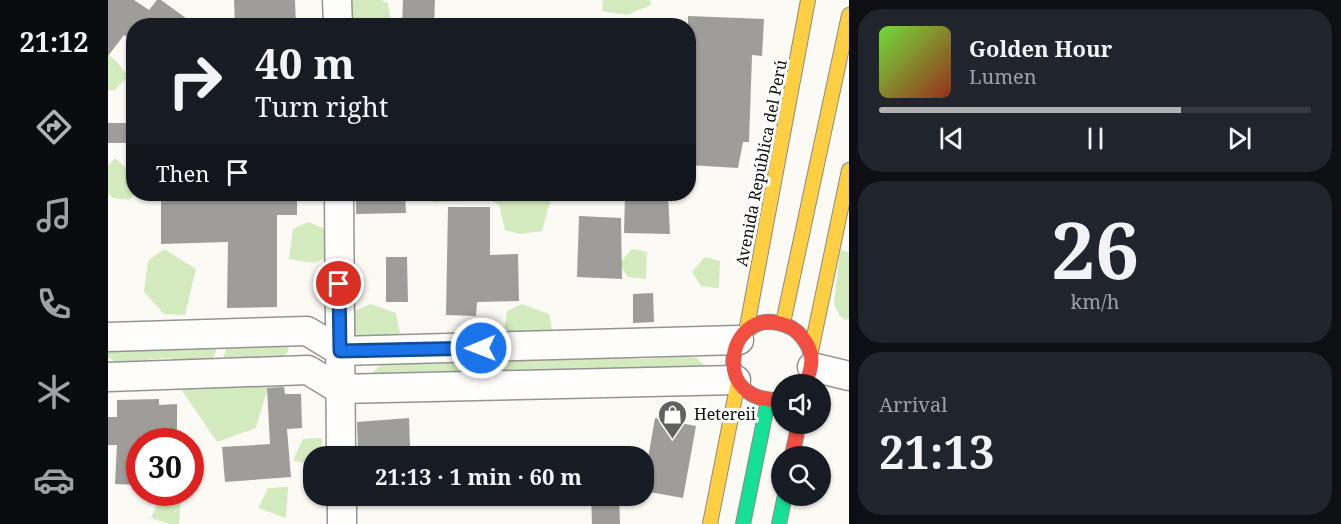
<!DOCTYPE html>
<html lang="en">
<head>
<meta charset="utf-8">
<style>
  :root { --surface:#171b24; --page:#20242c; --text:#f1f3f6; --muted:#9ea1a6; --line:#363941; --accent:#b0b1b2 }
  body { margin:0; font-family:"Noto Serif",serif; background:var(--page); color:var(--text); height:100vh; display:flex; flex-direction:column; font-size:22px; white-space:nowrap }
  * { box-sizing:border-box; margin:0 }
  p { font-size:20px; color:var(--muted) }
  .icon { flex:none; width:33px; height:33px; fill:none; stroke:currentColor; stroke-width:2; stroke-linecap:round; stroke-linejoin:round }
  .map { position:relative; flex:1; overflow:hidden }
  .side { display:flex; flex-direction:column; gap:9px; padding:9px; background:#0d0f14; width:492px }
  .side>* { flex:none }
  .hud { position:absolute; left:18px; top:18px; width:570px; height:183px; border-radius:24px; box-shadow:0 2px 4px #0004; background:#171b24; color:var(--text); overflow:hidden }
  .fabs { position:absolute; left:663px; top:374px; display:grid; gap:12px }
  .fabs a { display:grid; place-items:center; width:60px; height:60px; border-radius:50%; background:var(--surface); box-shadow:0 2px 4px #0004; font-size:30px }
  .speed { position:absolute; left:18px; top:428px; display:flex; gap:12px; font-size:30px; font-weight:700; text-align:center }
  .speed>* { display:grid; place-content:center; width:78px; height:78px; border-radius:50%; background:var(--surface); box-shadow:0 2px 4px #0004; line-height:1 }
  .speed .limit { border:9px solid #d22; background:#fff; color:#111 }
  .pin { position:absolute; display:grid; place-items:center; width:51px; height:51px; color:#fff; margin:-26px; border:3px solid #fff; border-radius:50%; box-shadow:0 2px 6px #0007 }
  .me { position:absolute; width:66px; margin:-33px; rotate:269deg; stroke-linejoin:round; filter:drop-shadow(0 0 4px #0008) }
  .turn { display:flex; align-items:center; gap:21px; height:126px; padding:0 30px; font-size:27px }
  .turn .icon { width:78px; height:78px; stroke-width:2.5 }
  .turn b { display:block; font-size:42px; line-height:51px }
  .then { display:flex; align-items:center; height:57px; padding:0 30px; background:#0003; gap:12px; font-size:22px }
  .big { font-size:45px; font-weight:700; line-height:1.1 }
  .side .card { flex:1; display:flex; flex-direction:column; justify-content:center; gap:9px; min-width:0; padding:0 21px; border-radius:24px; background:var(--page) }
  .side .dial { align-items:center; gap:0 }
  .dial b { font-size:78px; line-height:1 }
  .song { display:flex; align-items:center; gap:18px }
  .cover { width:72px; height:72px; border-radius:9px; background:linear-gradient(135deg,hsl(100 70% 55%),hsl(10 70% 35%)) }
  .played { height:6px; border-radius:3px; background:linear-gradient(90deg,var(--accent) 70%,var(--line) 70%) }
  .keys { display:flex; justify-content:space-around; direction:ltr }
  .trip { position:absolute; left:195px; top:446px; width:351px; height:60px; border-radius:24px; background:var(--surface); box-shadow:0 2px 4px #0004; font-weight:700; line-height:60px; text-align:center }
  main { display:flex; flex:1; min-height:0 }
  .menu { display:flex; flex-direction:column; width:108px; justify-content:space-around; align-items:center; background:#090b0e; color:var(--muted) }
  .menu .icon { width:42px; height:42px }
  .menu .active { color:var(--accent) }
  .menu b { font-size:27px; color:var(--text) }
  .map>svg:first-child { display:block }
  .forest { fill:#d3ebbf }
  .building { fill:#9f9d99 }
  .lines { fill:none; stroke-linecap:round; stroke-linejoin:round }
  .street-casing { stroke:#959492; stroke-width:31 }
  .fast-casing { stroke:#8c8b88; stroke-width:16 }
  .slow-casing { stroke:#8c8b88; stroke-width:16 }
  .jam-casing { stroke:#8c8b88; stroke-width:16 }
  .street { stroke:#fffefd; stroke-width:28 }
  .fast { stroke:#16e098; stroke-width:14 }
  .slow { stroke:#ffcf43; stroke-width:14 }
  .jam { stroke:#f24e42; stroke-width:14 }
  .route-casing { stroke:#114b97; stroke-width:15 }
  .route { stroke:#1a73e8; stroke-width:10 }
  .labels { text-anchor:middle; stroke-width:6; stroke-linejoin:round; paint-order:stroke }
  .street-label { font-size:16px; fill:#0e0e0e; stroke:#fff }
  .poi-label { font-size:16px; fill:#0e0e0e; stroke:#fff; text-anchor:start }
</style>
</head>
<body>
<main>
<nav class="menu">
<b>21:12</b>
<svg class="icon active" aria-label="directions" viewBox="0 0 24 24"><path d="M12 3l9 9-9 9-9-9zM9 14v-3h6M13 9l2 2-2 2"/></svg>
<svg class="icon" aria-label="music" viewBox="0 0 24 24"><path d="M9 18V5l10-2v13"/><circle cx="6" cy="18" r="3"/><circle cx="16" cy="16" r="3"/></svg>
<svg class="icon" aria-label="phone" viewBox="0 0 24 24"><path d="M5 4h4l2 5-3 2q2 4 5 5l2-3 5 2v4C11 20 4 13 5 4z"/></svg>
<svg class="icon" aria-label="climate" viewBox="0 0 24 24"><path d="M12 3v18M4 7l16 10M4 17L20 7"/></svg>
<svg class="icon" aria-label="car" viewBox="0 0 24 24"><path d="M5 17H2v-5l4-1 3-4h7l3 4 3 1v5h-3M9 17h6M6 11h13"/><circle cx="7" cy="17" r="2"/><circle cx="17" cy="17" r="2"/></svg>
</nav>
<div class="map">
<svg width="741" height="524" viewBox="0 0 741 524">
  <rect width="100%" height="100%" fill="#fcfaf4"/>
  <g class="forest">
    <polygon points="239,0 272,0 280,3 283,23 278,26 235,26"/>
    <polygon points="495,0 542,0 543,5 519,15 494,11"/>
    <polygon points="0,54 10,63 20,76 7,90 0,90"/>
    <polygon points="7,158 25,174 27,194 21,200 5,198 0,193 0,166"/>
    <polygon points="316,194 444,194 434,231 413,234 397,230 391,205 383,200 326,202 317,198"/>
    <polygon points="200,222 226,232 230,252 206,263 181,259 185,229"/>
    <polygon points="56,249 88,269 77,315 56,314 36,292 40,261"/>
    <polygon points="524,249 539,252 538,279 520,277 511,264"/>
    <polygon points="732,250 741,252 741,318 737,320 731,315 726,304"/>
    <polygon points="597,257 612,261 611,288 593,286 584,272"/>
    <polygon points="262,304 288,313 292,334 268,345 243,341 247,311"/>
    <polygon points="414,304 441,314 445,334 395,341 399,311"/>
    <polygon points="171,332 181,349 168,372 186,382 158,394 148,428 109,442 69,383 112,370 123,333"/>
    <polygon points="0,341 109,347 106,357 86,364 61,358 8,363 0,357"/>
    <path d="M355 352 533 359 578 356 589 358 597 366 596 376 266 382 264 373C283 351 328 355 355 352Z"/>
    <polygon points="214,438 214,456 206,456 205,466 185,460 195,439"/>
    <polygon points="180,487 178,518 150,508 160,488"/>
    <polygon points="73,496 71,524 62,524 43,518 53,497"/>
  </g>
  <g class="building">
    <polygon points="0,0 26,0 41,10 49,0 53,0 89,26 26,26 26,41 16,35 0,56"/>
    <polygon points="126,0 187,0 188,26 127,26"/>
    <polygon points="295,0 327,0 326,26 294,26"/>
    <polygon points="580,16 656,19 654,56 644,55 641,142 635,142 630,168 580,165"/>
    <rect x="0" y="123" width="26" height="20"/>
    <polygon points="53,194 189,194 189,215 169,215 169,307 119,308 120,242 53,244"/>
    <polygon points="248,194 297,194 298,213 248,214"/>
    <polygon points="517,194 560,194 562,234 516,233"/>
    <polygon points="340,207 382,207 382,255 410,254 411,301 369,302 368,316 338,315"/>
    <polygon points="471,216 513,218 514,279 469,277"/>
    <polygon points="278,257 299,257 300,302 278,302"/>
    <polygon points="545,293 546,322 525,323 525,294"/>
    <polygon points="176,387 177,394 193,394 194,428 179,429 183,477 117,482 114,447 162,444 159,388"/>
    <polygon points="51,399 51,405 69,404 69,441 32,441 32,485 7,484 9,445 0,445 0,417 9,417 9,400"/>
    <polygon points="301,418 302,447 250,452 249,422"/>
    <polygon points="547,418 588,426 575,498 536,491 536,481"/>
    <polygon points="483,495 511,495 512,524 484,524"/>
  </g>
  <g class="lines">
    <defs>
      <g id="street">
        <polyline points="229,0 230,26"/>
        <polyline points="231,194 233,456"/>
        <polyline points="0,337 199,331 232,351 631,340"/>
        <polyline points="704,367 741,376"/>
        <polyline points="0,377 200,370 231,389 628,380"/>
        <polyline points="234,495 234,524"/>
      </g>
      <g id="fast">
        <polyline points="635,524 660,401"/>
        <polyline points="671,524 677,495"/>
      </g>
      <g id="slow">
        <polyline points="675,323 741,15"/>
        <polyline points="638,332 700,0"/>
        <polyline points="703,351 741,170"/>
        <polyline points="602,524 630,382"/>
      </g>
      <g id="jam">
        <path d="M674 400C601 404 619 311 670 323 680 325 688 329 694 337 707 352 705 367 697 384"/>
        <polyline points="684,456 691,423"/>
      </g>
    </defs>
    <use href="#street" class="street-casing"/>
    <use href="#fast" class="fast-casing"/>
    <use href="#slow" class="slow-casing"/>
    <use href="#jam" class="jam-casing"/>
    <use href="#street" class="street"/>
    <use href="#fast" class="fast"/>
    <use href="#slow" class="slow"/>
    <use href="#jam" class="jam"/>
  </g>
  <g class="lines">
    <defs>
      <polyline id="route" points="231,284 232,351 373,348"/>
    </defs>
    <use href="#route" class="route-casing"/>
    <use href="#route" class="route"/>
  </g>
  <defs>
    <symbol id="shop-pin" viewBox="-11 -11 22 30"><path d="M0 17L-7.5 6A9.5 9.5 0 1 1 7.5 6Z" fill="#61615e" stroke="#fff"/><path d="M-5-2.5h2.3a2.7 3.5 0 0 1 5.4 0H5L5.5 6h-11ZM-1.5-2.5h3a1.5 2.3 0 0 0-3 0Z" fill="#fff"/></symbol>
  </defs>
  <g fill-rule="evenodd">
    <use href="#shop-pin" x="548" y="398" width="33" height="45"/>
  </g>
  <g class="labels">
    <g class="street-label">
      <text transform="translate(653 163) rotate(-79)" y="6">Avenida República del Perú</text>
    </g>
    <g class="poi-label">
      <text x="586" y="420">Hetereii</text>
    </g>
  </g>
</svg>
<div class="fabs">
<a><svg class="icon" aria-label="sound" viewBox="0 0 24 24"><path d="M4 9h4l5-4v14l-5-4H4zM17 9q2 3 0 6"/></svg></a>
<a><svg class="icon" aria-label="search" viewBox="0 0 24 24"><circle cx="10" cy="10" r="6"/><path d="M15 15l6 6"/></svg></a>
</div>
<div class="speed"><div class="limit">30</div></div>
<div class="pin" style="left:231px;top:284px;background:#d93025"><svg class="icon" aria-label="arrive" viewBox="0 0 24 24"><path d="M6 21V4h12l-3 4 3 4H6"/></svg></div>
<svg class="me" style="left:373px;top:348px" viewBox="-20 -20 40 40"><circle r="17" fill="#1a73e8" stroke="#fff" stroke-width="3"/><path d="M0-11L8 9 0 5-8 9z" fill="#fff"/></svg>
<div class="trip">21:13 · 1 min · 60 m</div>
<div class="hud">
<div class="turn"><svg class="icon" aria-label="right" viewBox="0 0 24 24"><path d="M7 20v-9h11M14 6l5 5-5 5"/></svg><div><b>40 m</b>Turn right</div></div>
<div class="then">Then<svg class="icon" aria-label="arrive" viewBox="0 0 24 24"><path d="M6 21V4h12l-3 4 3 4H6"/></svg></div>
</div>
</div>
<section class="side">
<div class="card">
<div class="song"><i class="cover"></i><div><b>Golden Hour</b><p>Lumen</p></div></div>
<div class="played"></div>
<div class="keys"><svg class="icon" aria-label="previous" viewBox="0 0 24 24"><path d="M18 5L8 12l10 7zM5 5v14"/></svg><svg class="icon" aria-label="pause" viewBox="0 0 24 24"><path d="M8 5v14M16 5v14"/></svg><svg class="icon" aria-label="next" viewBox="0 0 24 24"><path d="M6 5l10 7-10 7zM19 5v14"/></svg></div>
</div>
<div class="card dial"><b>26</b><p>km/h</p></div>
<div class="card"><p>Arrival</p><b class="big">21:13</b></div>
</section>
</main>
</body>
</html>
